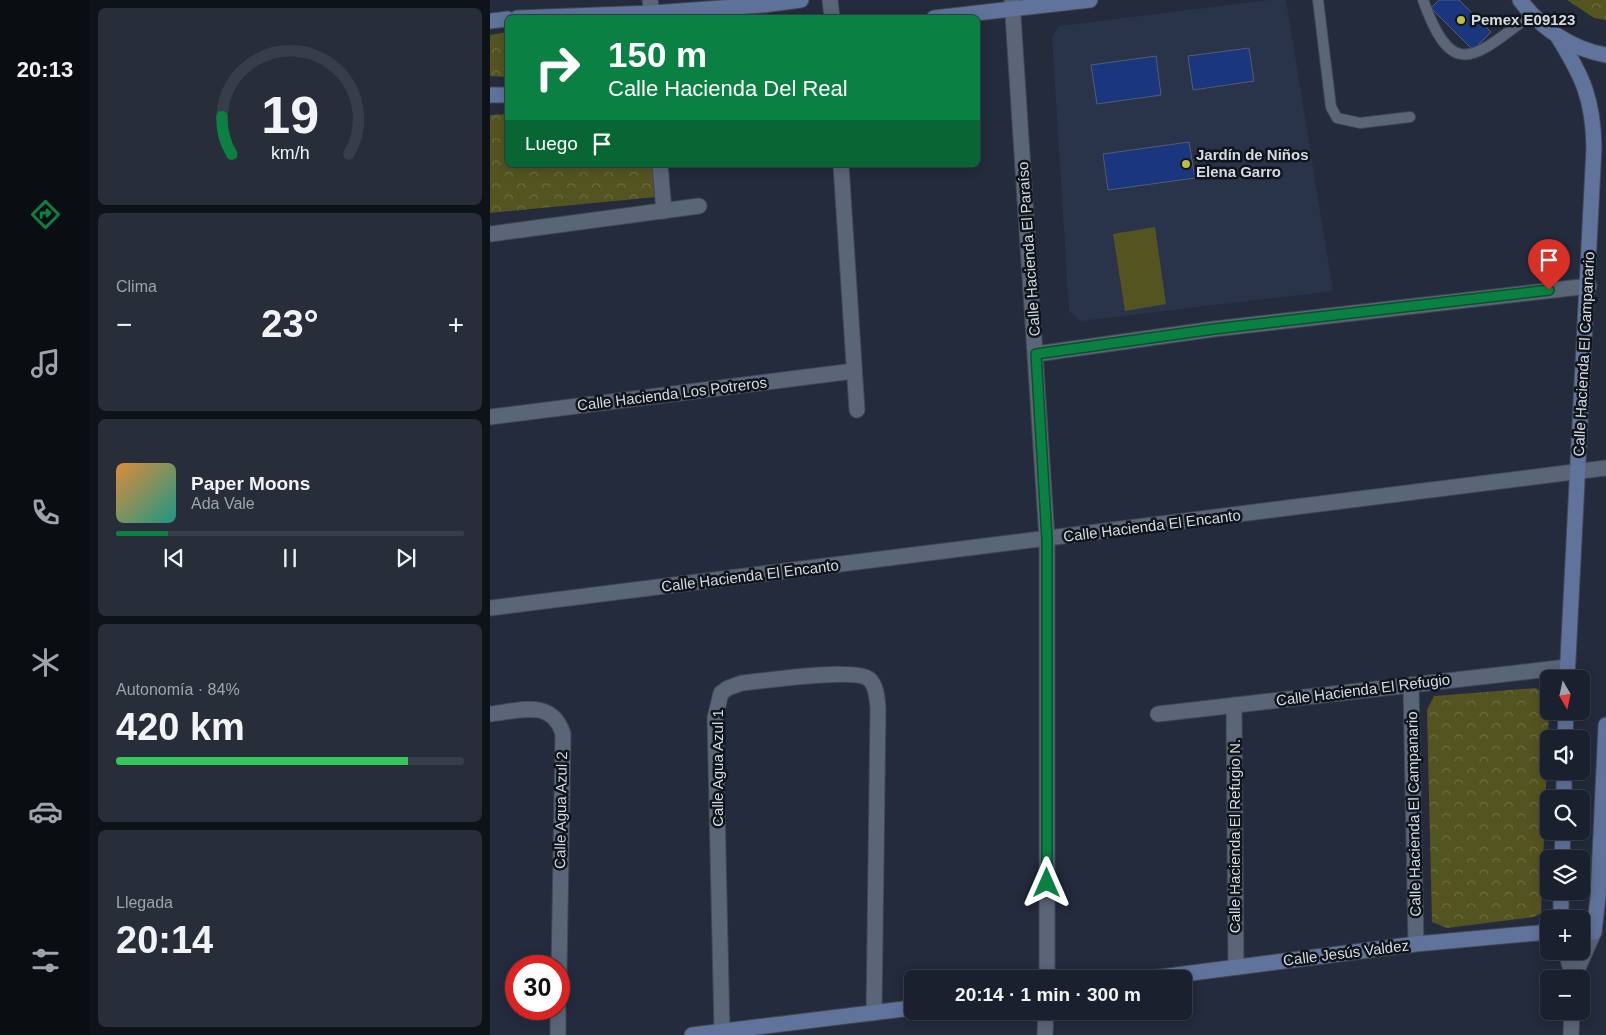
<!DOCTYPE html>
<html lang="es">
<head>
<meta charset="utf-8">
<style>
  :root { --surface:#1a202d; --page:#272d39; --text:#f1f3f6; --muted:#9fa3aa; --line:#383e49; --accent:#0b8043 }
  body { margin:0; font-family:Helvetica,sans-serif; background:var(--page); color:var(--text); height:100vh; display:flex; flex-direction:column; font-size:19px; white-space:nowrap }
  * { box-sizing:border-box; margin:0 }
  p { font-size:16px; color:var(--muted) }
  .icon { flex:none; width:28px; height:28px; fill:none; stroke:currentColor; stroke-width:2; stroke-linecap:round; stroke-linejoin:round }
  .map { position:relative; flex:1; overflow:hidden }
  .details { display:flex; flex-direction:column; gap:8px; padding:8px; background:#0e1219; width:400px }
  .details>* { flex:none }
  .top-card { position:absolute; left:15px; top:15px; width:475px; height:152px; border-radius:8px; box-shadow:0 2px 12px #0003,0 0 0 1px var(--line); background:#0b8043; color:#fff; overflow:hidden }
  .needle { width:32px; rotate:171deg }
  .fabs { position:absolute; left:1050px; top:670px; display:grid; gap:10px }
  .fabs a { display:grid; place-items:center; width:50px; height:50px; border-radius:8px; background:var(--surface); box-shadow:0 2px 12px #0003,0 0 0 1px var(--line); font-size:25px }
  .speed { position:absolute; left:15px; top:955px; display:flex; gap:10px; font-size:25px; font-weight:700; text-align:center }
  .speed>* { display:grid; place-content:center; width:65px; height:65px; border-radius:50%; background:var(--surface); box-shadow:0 2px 12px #0003,0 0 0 1px var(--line); line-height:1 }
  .speed .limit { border:8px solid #d22; background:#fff; color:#111 }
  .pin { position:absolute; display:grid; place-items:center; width:42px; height:42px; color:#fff; margin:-51px -21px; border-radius:50% 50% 50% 0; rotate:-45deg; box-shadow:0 0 5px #0007 }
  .pin .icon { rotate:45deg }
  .me { position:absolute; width:55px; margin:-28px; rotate:0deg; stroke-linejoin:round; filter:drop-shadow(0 0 4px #0008) }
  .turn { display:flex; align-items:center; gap:18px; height:105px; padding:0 20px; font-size:22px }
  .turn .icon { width:65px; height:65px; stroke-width:2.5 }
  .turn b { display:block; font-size:35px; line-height:42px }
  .then { display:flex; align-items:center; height:48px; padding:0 20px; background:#0003; gap:10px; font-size:19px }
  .big { font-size:38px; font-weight:700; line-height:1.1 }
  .details .card { flex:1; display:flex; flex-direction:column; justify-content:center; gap:8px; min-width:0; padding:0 18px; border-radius:8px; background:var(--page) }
  .details .dial { align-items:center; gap:0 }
  .dial svg { height:130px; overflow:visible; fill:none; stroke:var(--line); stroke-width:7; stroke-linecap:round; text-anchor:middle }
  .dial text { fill:var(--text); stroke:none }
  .song { display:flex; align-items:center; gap:15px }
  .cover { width:60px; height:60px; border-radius:8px; background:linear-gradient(135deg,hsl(30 70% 55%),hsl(170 70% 35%)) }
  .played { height:5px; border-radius:2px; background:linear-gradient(90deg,var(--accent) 15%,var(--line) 15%) }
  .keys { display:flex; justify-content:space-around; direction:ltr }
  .heat { display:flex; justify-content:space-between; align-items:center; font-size:28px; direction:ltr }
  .charge { height:8px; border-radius:4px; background:linear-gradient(90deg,#34c759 84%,var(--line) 0) }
  .trip { position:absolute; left:414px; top:970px; width:288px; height:50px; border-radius:8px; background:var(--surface); box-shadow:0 2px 12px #0003,0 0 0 1px var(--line); font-weight:700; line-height:50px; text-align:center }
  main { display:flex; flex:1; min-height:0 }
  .tab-bar { display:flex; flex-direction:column; width:90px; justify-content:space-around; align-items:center; background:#0a0d12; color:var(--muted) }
  .tab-bar .icon { width:35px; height:35px }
  .tab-bar .current { color:var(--accent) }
  .tab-bar b { font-size:22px; color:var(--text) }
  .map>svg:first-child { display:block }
  .built { fill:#29344a }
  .grass { fill:#545421 }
  .park { fill:url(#park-crowns) }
  .building { fill:#19367f; stroke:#535d6f }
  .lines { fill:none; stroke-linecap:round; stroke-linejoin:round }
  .lane-casing { stroke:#404755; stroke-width:12 }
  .street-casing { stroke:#404755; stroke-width:17 }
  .secondary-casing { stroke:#404755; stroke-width:17 }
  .lane { stroke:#5b6578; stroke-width:10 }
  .street { stroke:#5b6578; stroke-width:15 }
  .secondary { stroke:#60739b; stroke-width:15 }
  .route-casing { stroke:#07532c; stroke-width:12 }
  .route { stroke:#0b8043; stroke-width:9 }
  .poi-dot { fill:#bfbe41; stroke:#10141b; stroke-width:2 }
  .labels { text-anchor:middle; stroke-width:5; stroke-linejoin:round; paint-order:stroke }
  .poi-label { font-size:15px; font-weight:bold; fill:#d5dae5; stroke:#10141b; text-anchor:start }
  .street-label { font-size:15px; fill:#d5dae5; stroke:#10141b }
</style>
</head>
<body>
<main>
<nav class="tab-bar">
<b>20:13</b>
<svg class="icon current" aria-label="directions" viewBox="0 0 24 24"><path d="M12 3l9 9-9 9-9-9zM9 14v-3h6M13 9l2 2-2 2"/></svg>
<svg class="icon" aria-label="music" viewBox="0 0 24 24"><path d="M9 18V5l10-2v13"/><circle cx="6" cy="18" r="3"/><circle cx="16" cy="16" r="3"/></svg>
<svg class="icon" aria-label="phone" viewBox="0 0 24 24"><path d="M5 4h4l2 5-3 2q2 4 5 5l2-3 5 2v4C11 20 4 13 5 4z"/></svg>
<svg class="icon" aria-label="climate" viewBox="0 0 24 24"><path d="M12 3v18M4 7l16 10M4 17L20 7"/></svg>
<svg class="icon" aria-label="car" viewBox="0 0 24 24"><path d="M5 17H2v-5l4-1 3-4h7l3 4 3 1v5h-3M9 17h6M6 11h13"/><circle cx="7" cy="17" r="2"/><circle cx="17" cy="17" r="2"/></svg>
<svg class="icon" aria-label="filters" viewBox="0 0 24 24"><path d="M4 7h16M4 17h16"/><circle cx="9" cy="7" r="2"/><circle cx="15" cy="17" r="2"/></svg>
</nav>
<section class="details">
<div class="card dial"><svg viewBox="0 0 100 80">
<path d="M14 69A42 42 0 1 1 86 69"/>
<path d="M14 69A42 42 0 0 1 8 46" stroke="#0b8043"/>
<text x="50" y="56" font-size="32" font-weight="700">19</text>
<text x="50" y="72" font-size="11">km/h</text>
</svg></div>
<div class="card"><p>Clima</p>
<div class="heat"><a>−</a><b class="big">23°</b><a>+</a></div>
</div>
<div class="card">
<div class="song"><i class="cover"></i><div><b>Paper Moons</b><p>Ada Vale</p></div></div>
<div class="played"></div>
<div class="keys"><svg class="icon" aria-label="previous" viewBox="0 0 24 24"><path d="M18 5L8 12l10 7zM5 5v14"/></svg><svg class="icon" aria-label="pause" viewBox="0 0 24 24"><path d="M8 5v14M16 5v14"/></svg><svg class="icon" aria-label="next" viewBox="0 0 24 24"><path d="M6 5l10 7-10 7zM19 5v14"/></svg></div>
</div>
<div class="card"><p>Autonomía · 84%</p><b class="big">420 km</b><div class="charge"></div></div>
<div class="card"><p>Llegada</p><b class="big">20:14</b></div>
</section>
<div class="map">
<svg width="1116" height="1035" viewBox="0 0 1116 1035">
  <defs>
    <pattern id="park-crowns" width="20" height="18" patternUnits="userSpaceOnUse" patternTransform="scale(1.25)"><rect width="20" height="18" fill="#545421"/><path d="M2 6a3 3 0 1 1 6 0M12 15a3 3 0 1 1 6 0" fill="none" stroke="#6c6c41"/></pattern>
  </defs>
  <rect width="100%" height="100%" fill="#232b3c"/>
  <polygon class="built" points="780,0 796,0 843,291 591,321 579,311 562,36 570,26"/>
  <polygon class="grass" points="665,227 676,304 635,311 623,234"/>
  <g class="park">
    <polygon points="1077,0 1116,0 1116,20 1104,18"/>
    <polygon points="17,32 17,77 0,76 0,35"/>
    <polygon points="17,114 18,165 163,165 166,197 0,213 0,115"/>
    <polygon points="1046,688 1059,698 1059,711 1051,913 1044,917 957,928 942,922 937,710 944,696"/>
  </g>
  <g class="building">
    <polygon points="949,0 969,0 1001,32 983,50 941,8"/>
    <polygon points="759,48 764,81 703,90 698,56"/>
    <polygon points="666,56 671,95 607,104 601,65"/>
    <polygon points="699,142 705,178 618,190 613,154"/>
  </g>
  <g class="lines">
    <defs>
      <g id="lane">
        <polyline points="828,0 841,107 847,118 870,123 920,117"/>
        <path d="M933 0C963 84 985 56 1041 15"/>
      </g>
      <g id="street">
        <polyline points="160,0 162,13"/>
        <polyline points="340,0 342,18"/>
        <polyline points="522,0 557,539 557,979"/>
        <polyline points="170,165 174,211"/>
        <polyline points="351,165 367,410"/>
        <polyline points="0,234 209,206"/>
        <polyline points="546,354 724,329 1099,286"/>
        <polyline points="0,417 364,371"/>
        <polyline points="0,608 1116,468"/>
        <polyline points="921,685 926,944"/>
        <polyline points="744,705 746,967"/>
        <path d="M0 714C29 711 62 698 73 734L69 972"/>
        <polyline points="668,714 1077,667"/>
        <polyline points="1076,951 1083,979"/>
        <polyline points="1083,979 1104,932"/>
        <path d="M232 1031 225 718 231 693 238 688 252 683C275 681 364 667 379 679 387 686 387 699 388 708L384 1013"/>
        <polyline points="68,1035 68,1009"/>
        <polyline points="555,1035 556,1011"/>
        <polyline points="1081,1035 1082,1011"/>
      </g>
      <g id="secondary">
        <path d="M1030 0C1051 28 1081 49 1116 55"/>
        <polyline points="27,18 162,13 273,5 311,0"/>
        <polyline points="444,18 600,0"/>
        <polyline points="0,21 18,19"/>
        <path d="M1068 37C1093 77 1103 99 1104 147L1077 679"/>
        <polyline points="0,95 18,95"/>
        <polyline points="1075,739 1076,711"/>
        <polyline points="1074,799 1074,771"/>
        <polyline points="1072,859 1073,831"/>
        <polyline points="1071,919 1071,891"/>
        <polyline points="1104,932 1108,897 1116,725"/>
        <polyline points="655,979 926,944 1059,932"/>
        <polyline points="202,1035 422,1008"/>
      </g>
    </defs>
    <use href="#lane" class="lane-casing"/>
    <use href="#street" class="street-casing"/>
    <use href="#secondary" class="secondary-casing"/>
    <use href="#lane" class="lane"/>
    <use href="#street" class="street"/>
    <use href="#secondary" class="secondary"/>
  </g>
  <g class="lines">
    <defs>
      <polyline id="route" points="557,883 557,539 546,354 724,329 1059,290"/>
    </defs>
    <use href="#route" class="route-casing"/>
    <use href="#route" class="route"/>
  </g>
  <g class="poi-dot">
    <circle cx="971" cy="20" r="5"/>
    <circle cx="696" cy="164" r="5"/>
  </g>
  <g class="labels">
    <g class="poi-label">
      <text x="981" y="25">Pemex E09123</text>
      <text x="706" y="160">Jardín de Niños<tspan x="706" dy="17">Elena Garro</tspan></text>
    </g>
    <g class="street-label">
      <text transform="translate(539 249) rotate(-94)" y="5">Calle Hacienda El Paraíso</text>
      <text transform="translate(1094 354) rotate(-87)" y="5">Calle Hacienda El Campanario</text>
      <text transform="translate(182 394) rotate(-7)" y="5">Calle Hacienda Los Potreros</text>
      <text transform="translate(662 526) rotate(-7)" y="5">Calle Hacienda El Encanto</text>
      <text transform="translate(260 576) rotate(-7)" y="5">Calle Hacienda El Encanto</text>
      <text transform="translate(873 690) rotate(-7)" y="5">Calle Hacienda El Refugio</text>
      <text transform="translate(228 768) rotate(-90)" y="5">Calle Agua Azul 1</text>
      <text transform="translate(71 810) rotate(-89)" y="5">Calle Agua Azul 2</text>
      <text transform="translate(924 814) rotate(-91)" y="5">Calle Hacienda El Campanario</text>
      <text transform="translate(745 836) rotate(-90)" y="5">Calle Hacienda El Refugio N.</text>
      <text transform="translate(856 953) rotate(-7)" y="5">Calle Jesús Valdez</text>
    </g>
  </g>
</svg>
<div class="fabs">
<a><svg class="needle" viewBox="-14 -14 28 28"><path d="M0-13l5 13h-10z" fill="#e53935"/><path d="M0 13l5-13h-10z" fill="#9fa3aa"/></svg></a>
<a><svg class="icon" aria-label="sound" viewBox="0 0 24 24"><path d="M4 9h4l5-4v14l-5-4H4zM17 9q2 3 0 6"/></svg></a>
<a><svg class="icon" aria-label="search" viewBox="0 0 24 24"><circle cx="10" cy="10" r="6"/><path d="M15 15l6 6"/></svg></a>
<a><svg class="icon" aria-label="layers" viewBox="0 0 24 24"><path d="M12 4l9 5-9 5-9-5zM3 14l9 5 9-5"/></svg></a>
<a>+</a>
<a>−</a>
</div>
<div class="speed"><div class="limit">30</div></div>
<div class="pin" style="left:1059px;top:290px;background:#d93025"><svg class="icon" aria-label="arrive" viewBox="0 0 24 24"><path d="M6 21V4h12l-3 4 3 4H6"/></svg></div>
<svg class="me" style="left:557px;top:883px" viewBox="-20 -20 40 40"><path d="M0-17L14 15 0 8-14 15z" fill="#0b8043" stroke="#fff" stroke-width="4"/></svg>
<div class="trip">20:14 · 1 min · 300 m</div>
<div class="top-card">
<div class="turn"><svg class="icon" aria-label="right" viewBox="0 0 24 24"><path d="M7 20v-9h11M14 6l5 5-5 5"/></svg><div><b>150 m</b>Calle Hacienda Del Real</div></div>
<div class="then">Luego<svg class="icon" aria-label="arrive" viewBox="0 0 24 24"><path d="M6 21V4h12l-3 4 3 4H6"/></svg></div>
</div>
</div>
</main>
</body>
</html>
